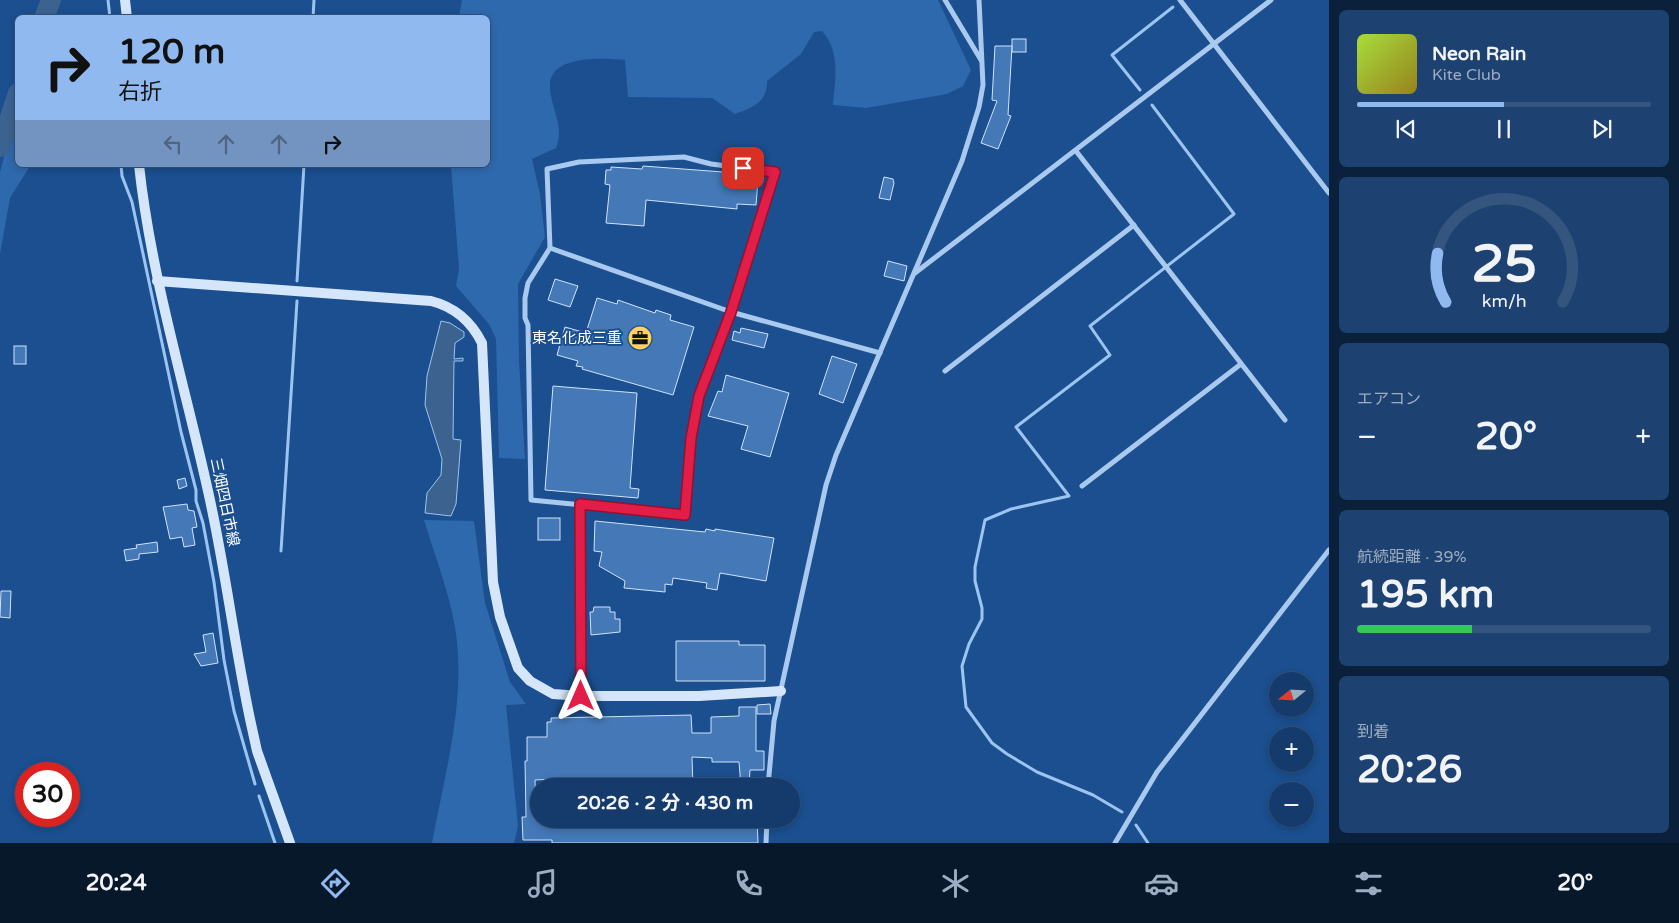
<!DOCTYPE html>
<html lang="ja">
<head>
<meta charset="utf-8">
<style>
  :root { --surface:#143b6b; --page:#1d4271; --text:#f1f3f6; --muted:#9dadc1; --line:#33557e; --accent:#90b9f0 }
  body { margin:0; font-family:"Varela Round","Noto Sans JP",sans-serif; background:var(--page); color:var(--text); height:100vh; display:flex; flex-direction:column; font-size:19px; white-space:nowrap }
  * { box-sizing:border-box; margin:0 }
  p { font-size:16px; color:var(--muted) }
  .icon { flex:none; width:28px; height:28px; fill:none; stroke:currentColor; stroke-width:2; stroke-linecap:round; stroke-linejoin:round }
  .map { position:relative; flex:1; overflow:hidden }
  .panel { display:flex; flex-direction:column; gap:10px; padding:10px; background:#0b203b; width:350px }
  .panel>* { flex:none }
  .banner { position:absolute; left:15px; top:15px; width:475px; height:152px; border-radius:8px; box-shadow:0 2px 8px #0003,0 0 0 1px var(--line); background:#90b9f0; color:#111; overflow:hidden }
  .needle { width:32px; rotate:252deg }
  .tools { position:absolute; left:1269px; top:672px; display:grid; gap:10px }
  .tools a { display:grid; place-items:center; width:45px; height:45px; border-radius:50%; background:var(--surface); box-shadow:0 2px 8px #0003,0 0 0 1px var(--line); font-size:25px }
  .speed { position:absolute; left:15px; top:762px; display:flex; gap:10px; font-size:25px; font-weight:700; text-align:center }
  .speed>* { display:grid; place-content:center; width:65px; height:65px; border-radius:50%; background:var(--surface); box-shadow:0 2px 8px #0003,0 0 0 1px var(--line); line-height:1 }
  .speed .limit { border:8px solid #d22; background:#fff; color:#111 }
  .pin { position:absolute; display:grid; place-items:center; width:42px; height:42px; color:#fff; margin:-21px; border-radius:10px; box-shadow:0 2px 8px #0006 }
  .me { position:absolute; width:55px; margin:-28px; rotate:0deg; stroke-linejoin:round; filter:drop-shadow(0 0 4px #0008) }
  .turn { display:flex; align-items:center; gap:18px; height:105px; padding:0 20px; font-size:22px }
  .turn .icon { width:65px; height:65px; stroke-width:2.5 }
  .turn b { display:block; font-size:35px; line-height:42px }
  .lanes { display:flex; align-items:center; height:48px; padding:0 20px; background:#0003; justify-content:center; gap:25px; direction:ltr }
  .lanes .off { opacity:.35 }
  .big { font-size:38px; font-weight:700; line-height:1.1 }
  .panel .card { flex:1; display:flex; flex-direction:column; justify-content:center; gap:8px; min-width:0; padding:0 18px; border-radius:8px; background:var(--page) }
  .panel .dial { align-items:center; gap:0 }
  .dial svg { height:130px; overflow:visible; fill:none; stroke:var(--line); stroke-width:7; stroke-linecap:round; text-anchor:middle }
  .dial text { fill:var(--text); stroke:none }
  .song { display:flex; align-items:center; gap:15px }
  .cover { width:60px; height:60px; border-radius:8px; background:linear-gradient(135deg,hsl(80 70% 55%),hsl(50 70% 35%)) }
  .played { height:5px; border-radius:2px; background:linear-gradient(90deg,var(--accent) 50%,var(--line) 50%) }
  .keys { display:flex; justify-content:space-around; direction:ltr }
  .heat { display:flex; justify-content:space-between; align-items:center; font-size:28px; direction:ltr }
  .charge { height:8px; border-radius:4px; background:linear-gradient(90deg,#34c759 39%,var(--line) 0) }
  .trip { position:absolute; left:530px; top:778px; width:270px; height:50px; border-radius:25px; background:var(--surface); box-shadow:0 2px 8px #0003,0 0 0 1px var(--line); font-weight:700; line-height:50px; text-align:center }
  .menu { display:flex; height:80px; justify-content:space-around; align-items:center; background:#08182b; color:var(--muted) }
  .menu .icon { width:35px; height:35px }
  .menu .current { color:var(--accent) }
  .menu b { font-size:22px; color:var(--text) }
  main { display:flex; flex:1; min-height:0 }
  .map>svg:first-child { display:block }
  .green { fill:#2e69ad }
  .water { fill:#3c6290; stroke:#9cc4f0 }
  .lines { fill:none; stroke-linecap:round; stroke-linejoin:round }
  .stream { stroke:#9cc4f0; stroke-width:3 }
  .river { stroke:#3c6290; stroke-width:20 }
  .building { fill:#4478b7; stroke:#cfe3fa }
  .street { stroke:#a9c9ee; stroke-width:5 }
  .secondary { stroke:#d6e6fa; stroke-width:10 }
  .route-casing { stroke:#92132f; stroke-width:12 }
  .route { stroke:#e11d48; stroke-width:9 }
  .labels { text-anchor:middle; stroke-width:4; stroke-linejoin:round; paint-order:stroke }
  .poi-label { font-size:15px; fill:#fff; stroke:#1b4f8f; text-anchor:end }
  .street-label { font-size:15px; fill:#fff; stroke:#1b4f8f }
</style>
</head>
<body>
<main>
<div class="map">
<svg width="1329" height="843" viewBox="0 0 1329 843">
  <rect width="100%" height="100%" fill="#1b4f8f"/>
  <g class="green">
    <path d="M462 0H938L971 70 963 86 947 94 866 108 833 105C835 80 841 52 822 31L814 32 801 54 767 81C768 102 752 108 735 114L712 98 628 97 625 60C605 58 548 54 550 87 551 109 565 126 556 148L532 159 540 194 545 237 518 284 519 361 525 459 499 458 496 339 489 324 456 286 459 269 451 165H488V18L459 17Z"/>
    <polygon points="17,107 18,165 30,166 10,198 0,254 0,172"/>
    <path d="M424 520 474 521 485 603 510 682 526 704 506 705 518 826 514 843H432C444 777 464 709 457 642 453 601 436 560 424 520Z"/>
  </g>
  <polygon class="water" points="441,321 450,323 464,332 464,337 455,343 454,359 463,358 463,361 454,361 453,439 461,440 456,504 451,516 425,513 427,493 441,475 442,459 425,405 427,376"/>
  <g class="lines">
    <g class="stream">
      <polyline points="108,0 110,18"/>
      <polyline points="313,18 314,0"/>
      <polyline points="1140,90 1112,55 1173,7"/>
      <polyline points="121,165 122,176 132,202 181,432 196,490 196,501 203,523 214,582 224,660 234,711 255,784"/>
      <polyline points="297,281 304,165"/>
      <polyline points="281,551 297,301"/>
      <polyline points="259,796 275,843"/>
      <polyline points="1122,812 1093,795 1037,772 1007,754 992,743 966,707 962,666 969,644 982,619 982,608 975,581 975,567 985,520 1011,509 1069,496 1016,427 1110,355 1090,326 1234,214 1152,105"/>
      <polyline points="1136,825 1148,843"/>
    </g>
    <g class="river">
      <polyline points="44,18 51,0"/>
      <polyline points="0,147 18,93"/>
    </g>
  </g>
  <g class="building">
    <rect x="1012" y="39" width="14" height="13"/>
    <polygon points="995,46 1012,46 1008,115 1011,116 998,149 981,143 997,101 992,100"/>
    <polygon points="643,166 750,174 749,180 758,180 756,205 737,204 737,209 646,200 644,226 606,223 610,185 605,184 606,170 611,170 611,167 642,169"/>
    <polygon points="884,177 893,179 894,183 890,200 879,198"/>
    <polygon points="888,261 907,266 904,281 884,276"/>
    <polygon points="555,279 578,286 570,307 548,300"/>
    <polygon points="597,298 617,304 618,300 655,313 656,310 671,315 670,320 694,327 673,395 582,369 583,367 576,366 578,361 557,355 565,327 586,333"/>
    <polygon points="741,328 768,334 764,348 732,340 734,331 740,333"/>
    <rect x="14" y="346" width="12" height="18"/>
    <polygon points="832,356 857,364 843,403 819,394"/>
    <polygon points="726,375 789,393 770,457 741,449 748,426 708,416 718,391 722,392"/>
    <polygon points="553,386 637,393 630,488 639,489 638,498 545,490"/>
    <polygon points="185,478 187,486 179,489 177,480"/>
    <polygon points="187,504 188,510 194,511 197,527 192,528 195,545 184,547 182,537 170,539 163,507"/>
    <rect x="538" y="518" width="22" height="22"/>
    <polygon points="595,521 705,532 706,529 715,531 715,529 774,538 766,581 720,573 717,590 706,588 707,583 673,578 672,585 665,584 665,592 624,588 625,581 599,566 602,552 594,551"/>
    <polygon points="157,542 158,552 139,554 139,559 126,561 124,550 137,548 136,545"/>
    <polygon points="1,591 11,591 10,618 0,617"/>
    <polygon points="594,607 610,607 610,612 615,612 615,619 620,619 620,632 591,635 590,612 593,612"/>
    <polygon points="213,633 218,663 201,666 194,654 206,652 203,635"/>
    <polygon points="676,641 739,641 739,645 765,645 765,681 676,681"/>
    <polygon points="770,704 771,714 757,714 757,705"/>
    <polygon points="739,707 756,707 756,751 764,751 764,770 750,770 749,786 741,786 739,762 712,762 712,758 692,757 693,786 553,786 553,779 535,780 536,819 757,819 758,843 552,843 552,840 523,840 522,817 526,817 525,761 527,761 527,737 547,737 547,722 551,722 551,718 691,715 692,733 711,733 711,717 739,716"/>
  </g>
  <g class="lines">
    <g class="street">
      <polyline points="945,0 981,60"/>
      <polyline points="1180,0 1329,193"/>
      <polyline points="1076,151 1285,420"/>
      <polygon points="684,157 711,164 775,172 731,312 699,396 691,438 685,515 531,500 528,325 525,318 525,298 528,283 550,248 547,169 579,162"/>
      <polyline points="550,248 731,312 880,353"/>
      <polyline points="915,273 1271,0"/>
      <polyline points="945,371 1134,225"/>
      <polyline points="1082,486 1241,364"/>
      <polyline points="580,504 581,696"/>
      <polyline points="768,786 774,721 826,485 836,455 962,161 979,107 983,85 979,0"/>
      <polyline points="766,843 767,819"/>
      <polyline points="1115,843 1157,772 1329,550"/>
    </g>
    <g class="secondary">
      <polyline points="125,0 127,18"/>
      <path d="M139 165C151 276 184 382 208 491 225 566 234 643 250 719L257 751 290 843"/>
      <path d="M157 281 431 301C455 307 471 321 482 343L493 582 500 617 518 668 530 681 553 694 581 696H699L781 691"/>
    </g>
  </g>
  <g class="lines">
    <defs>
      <polyline id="route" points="581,696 580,504 685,515 691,438 699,396 731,312 775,172 743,168"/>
    </defs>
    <use href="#route" class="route-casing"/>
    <use href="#route" class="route"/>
  </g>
  <defs>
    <symbol id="office-disc" viewBox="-11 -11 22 22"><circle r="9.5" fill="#ffd166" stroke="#1b4f8f"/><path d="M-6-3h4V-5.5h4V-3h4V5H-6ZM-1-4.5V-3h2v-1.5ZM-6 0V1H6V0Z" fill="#111"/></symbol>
  </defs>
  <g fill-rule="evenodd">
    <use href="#office-disc" x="626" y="324" width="28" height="28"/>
  </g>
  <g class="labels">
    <g class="poi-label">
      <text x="622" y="343">東名化成三重</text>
    </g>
    <g class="street-label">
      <text transform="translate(225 502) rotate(78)" y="5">三畑四日市線</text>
    </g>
  </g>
</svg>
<div class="tools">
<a><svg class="needle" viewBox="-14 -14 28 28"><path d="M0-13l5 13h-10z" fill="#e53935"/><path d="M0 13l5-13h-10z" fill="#9dadc1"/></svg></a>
<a>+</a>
<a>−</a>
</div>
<div class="speed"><div class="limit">30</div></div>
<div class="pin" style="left:743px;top:168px;background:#d93025"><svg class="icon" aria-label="arrive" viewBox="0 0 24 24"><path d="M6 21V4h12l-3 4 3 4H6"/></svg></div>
<svg class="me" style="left:581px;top:696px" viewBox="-20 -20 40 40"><path d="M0-17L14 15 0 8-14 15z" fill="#e11d48" stroke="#fff" stroke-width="4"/></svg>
<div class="trip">20:26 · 2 分 · 430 m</div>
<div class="banner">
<div class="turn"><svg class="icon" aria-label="right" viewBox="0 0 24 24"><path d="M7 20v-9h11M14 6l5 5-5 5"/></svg><div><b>120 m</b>右折</div></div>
<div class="lanes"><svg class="icon off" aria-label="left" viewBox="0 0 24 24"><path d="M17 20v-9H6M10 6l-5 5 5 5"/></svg><svg class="icon off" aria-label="ahead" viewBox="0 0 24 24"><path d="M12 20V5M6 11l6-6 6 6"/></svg><svg class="icon off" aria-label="ahead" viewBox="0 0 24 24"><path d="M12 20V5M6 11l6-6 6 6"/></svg><svg class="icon" aria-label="right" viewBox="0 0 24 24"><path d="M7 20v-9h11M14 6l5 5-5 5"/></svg></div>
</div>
</div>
<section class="panel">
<div class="card">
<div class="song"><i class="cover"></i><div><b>Neon Rain</b><p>Kite Club</p></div></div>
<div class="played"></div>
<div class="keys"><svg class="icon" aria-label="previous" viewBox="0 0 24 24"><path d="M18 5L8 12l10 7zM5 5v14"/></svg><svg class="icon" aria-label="pause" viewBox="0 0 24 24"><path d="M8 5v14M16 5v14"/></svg><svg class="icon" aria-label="next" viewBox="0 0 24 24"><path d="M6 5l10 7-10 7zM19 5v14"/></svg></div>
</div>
<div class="card dial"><svg viewBox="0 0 100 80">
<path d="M14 69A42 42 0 1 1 86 69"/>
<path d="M14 69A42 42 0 0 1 9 39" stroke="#90b9f0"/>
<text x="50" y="56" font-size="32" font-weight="700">25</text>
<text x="50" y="72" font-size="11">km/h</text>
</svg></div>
<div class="card"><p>エアコン</p>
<div class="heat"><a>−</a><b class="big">20°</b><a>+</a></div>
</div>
<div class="card"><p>航続距離 · 39%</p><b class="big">195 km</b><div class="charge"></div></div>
<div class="card"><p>到着</p><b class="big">20:26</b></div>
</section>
</main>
<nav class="menu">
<b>20:24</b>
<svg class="icon current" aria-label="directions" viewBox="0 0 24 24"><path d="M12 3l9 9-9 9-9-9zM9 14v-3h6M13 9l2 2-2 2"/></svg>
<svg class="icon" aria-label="music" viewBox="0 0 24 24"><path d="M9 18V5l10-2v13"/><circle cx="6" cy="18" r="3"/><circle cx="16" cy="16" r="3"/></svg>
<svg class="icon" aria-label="phone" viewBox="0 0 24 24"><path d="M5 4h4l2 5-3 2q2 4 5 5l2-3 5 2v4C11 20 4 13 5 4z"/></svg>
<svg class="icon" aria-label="climate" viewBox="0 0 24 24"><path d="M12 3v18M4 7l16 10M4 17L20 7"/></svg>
<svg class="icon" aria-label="car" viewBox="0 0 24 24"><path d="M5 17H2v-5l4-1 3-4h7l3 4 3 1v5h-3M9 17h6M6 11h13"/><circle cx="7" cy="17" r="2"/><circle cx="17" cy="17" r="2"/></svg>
<svg class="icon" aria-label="filters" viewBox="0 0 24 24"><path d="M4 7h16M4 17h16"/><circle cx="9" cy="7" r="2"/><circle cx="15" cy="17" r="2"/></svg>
<b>20°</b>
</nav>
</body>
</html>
